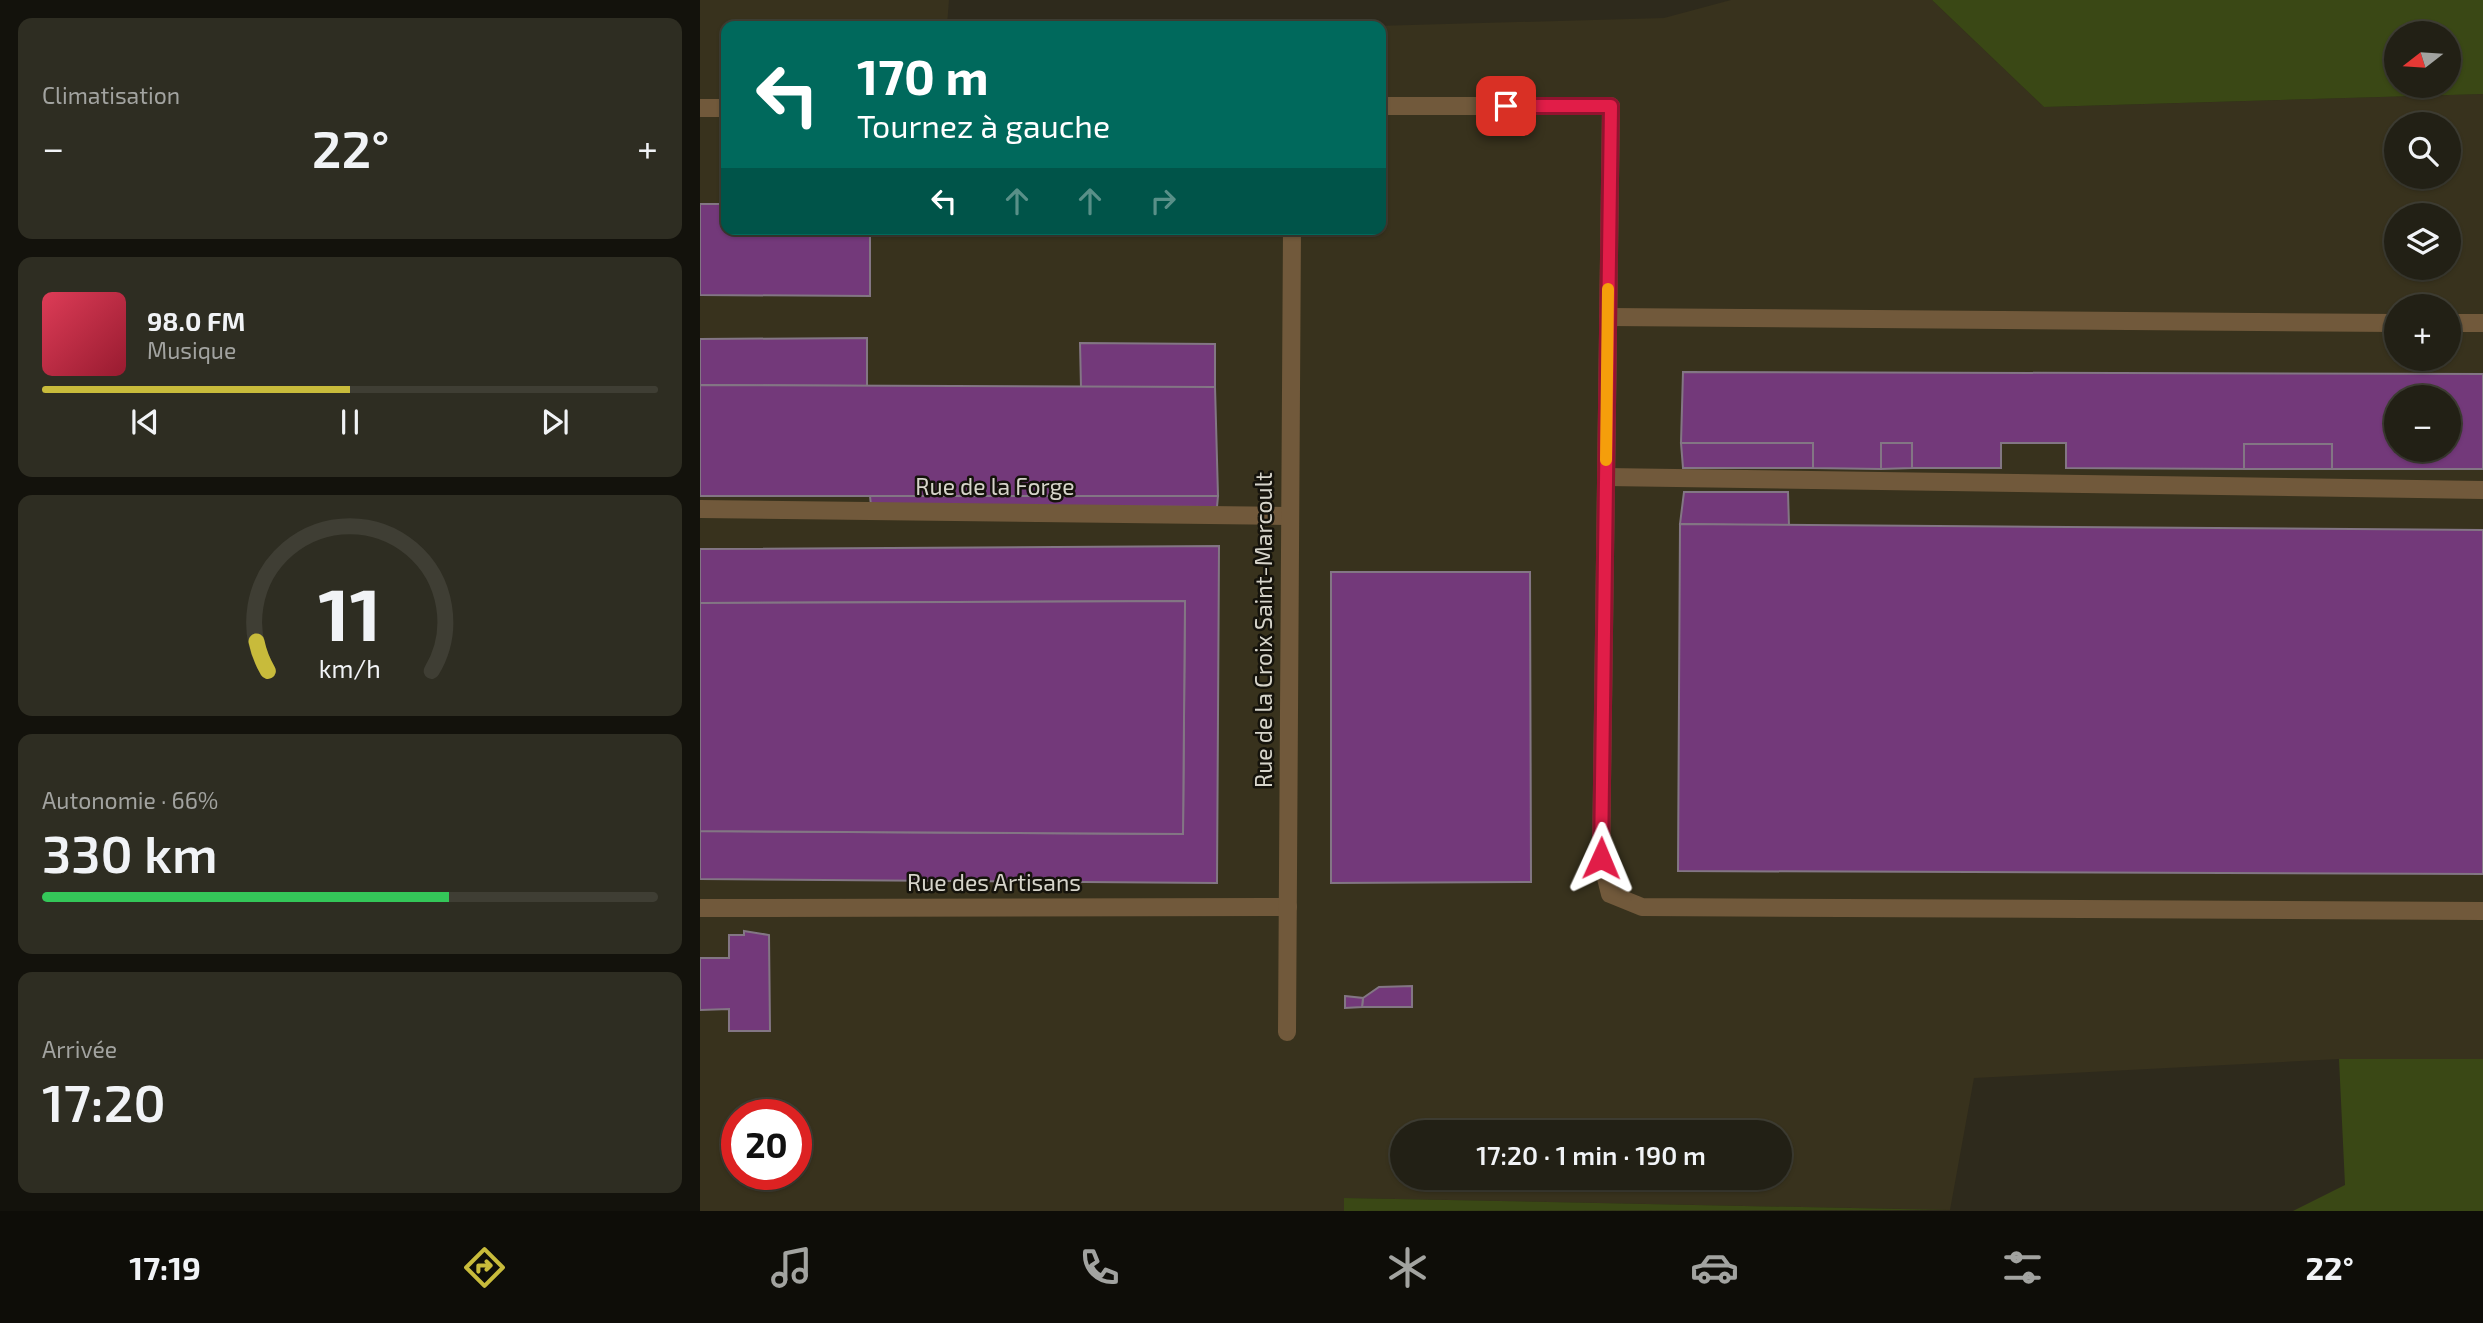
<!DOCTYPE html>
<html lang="fr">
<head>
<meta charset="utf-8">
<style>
  :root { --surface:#222015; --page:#2e2d22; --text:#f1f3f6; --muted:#a2a3a0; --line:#3f3e34; --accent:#c8bb3b }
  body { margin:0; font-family:"Exo 2",sans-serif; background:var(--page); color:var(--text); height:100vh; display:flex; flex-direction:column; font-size:26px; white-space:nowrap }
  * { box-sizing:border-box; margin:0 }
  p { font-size:23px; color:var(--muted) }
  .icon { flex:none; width:38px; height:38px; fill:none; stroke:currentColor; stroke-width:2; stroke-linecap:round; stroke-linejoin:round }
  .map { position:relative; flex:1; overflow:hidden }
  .panel { display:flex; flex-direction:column; gap:18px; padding:18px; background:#13120c; width:700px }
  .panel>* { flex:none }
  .guide { position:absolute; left:21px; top:21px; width:665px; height:214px; border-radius:14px; box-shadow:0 2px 5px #0004,0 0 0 2px var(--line); background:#00695c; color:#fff; overflow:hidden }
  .needle { width:46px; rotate:253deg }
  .tools { position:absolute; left:1684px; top:21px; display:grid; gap:14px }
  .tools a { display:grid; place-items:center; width:77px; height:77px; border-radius:50%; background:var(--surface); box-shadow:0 2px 5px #0004,0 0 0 2px var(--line); font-size:35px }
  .speed { position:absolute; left:21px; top:1099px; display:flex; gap:14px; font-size:35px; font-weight:700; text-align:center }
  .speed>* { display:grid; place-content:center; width:91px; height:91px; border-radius:50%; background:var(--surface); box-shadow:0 2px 5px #0004,0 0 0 2px var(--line); line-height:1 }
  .speed .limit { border:10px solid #d22; background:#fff; color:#111 }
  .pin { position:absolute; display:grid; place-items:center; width:60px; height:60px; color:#fff; margin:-30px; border-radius:14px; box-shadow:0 4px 10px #0006 }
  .me { position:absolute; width:77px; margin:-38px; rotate:1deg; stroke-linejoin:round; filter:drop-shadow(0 0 5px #0008) }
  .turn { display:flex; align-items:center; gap:24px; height:147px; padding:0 21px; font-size:32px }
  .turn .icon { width:91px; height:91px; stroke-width:2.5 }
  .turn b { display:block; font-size:49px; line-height:60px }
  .lanes { display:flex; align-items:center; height:66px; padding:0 21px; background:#0003; justify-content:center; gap:35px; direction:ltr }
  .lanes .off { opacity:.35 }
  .big { font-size:52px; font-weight:600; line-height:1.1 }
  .panel .widget { flex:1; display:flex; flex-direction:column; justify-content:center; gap:10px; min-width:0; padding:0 24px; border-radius:14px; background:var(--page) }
  .panel .dial { align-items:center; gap:0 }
  .dial svg { height:182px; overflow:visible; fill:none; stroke:var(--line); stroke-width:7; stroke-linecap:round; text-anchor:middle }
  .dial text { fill:var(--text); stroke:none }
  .song { display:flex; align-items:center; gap:21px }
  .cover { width:84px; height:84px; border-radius:10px; background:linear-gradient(135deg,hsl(350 70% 55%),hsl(350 70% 35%)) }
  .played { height:7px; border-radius:4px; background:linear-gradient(90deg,var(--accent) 50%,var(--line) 50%) }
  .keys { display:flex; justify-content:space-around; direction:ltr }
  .heat { display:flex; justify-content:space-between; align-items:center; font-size:38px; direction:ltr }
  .charge { height:10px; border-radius:5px; background:linear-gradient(90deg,#34c759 66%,var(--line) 0) }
  .trip { position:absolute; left:690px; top:1120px; width:402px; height:70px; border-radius:35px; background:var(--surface); box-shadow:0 2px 5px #0004,0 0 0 2px var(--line); font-weight:600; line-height:70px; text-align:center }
  .tab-bar { display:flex; height:112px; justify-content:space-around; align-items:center; background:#0e0d08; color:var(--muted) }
  .tab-bar .icon { width:49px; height:49px }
  .tab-bar .selected { color:var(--accent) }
  .tab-bar b { font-size:32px; color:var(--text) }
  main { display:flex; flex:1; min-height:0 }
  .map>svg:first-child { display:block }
  .built { fill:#38321d; fill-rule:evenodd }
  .green { fill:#3a4815; fill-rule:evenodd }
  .building { fill:#73397a; stroke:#837684; stroke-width:2; fill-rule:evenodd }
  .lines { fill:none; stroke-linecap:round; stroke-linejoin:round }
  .service { stroke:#71593b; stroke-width:18 }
  .minor { stroke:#71593b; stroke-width:18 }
  .route-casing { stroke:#92132f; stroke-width:18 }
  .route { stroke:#e11d48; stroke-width:12 }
  .slow { stroke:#f59e0b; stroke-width:12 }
  .labels { text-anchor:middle; stroke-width:5; stroke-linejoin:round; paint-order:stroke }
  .street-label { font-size:23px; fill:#d6d4ca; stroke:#15130c }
</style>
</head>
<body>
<main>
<section class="panel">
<div class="widget"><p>Climatisation</p>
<div class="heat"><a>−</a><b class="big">22°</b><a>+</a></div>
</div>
<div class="widget">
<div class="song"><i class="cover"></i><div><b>98.0 FM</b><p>Musique</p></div></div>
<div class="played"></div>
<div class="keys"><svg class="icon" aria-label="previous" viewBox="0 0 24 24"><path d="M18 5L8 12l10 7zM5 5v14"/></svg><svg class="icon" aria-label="pause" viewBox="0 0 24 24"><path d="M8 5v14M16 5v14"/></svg><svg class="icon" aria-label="next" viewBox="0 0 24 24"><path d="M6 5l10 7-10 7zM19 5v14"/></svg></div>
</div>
<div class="widget dial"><svg viewBox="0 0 100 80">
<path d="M14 69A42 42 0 1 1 86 69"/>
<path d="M14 69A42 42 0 0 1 9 56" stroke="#c8bb3b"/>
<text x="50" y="56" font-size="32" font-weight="700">11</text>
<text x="50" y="72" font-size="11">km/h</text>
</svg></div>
<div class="widget"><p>Autonomie · 66%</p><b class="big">330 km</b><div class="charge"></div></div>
<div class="widget"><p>Arrivée</p><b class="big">17:20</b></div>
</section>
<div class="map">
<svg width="1783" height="1211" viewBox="0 0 1783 1211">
  <rect width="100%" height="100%" fill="#2e2a1c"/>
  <path class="built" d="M0 0H249L247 26H26V229H681V26H675L964 18 1031 0H1232L1344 107 1783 94V1059H1639L1274 1078 1250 1210 645 1198 644 1211H0ZM1696 124H1748V177H1696ZM1696 215H1748V268H1696ZM1696 306H1748V359H1696ZM1696 397H1748V450H1696ZM37 1115H96V1174H37ZM702 1132H1080V1178H702Z"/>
  <g class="green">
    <path d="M1232 0H1783V94L1344 107ZM1696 33H1748V86H1696Z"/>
    <polygon points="1639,1059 1783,1059 1783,1211 1593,1211 1645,1185"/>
    <polygon points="644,1198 1250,1210 644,1211"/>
  </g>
  <g class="building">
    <polygon points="0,204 26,204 26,229 170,229 170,296 0,295"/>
    <polygon points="167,338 167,386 0,385 0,339"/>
    <polygon points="380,343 515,344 515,387 381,387"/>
    <path d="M983 372 1783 374V469H1632V444H1544V469L1366 468V443H1301V468H1212V443H1181V469L1113 468V443H981ZM1696 397H1748V450H1696Z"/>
    <polygon points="0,385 515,387 518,496 0,496"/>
    <polygon points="981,443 1113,443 1113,468 983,468"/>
    <polygon points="1181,443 1212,443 1212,468 1181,469"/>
    <rect x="1544" y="444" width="88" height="25"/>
    <polygon points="984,492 1088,492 1089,526 980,524"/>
    <polygon points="170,496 518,496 517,507 171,506"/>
    <polygon points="980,524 1783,530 1783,874 978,871"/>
    <polygon points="519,546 517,883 0,879 0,831 483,834 485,601 0,603 0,549"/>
    <polygon points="631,572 830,572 831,882 631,883"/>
    <polygon points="485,601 483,834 0,831 0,603"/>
    <polygon points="44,931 69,935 70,1031 29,1031 29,1009 0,1010 0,958 29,958 29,935 44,935"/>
    <polygon points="712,986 712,1007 662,1007 663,998 679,987"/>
    <polygon points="645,996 663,998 662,1007 645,1008"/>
  </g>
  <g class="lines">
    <g class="service">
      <polyline points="806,106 911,106 901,858 910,894 942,907 1783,911"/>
      <polyline points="908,317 1696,323"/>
      <polyline points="1748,323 1783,323"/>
      <polyline points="906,477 1783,490"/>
    </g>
    <g class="minor">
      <polyline points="681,106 806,106"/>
      <polyline points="0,108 26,108"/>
      <polyline points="0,509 589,516"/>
      <polyline points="0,908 588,907"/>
      <polyline points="587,1032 592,229"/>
    </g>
  </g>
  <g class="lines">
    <defs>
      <polyline id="route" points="806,106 911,106 901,858"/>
    </defs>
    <use href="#route" class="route-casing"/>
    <use href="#route" class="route"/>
    <polyline class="slow" points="906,460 908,289"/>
  </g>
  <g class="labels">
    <g class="street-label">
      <text x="295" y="495">Rue de la Forge</text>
      <text transform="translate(564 630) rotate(-90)" y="8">Rue de la Croix Saint-Marcoult</text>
      <text x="294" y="891">Rue des Artisans</text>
    </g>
  </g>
</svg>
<div class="tools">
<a><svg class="needle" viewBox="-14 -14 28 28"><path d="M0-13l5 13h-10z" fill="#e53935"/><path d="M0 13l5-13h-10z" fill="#a2a3a0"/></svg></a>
<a><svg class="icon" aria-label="search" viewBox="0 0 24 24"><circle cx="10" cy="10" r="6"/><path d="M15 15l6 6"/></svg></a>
<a><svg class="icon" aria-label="layers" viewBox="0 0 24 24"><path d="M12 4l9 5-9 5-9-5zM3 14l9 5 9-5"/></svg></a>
<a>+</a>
<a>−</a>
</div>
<div class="speed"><div class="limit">20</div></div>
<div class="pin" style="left:806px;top:106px;background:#d93025"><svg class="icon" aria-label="arrive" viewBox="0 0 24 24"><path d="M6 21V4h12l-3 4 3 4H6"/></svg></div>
<svg class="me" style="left:901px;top:858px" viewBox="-20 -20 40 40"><path d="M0-17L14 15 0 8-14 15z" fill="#e11d48" stroke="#fff" stroke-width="4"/></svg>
<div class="trip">17:20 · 1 min · 190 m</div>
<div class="guide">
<div class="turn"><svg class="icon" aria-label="left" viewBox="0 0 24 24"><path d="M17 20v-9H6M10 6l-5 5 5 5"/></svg><div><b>170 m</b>Tournez à gauche</div></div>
<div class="lanes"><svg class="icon" aria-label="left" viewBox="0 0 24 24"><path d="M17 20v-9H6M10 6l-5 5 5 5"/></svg><svg class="icon off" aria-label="ahead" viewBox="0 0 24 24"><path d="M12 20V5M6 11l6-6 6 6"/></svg><svg class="icon off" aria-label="ahead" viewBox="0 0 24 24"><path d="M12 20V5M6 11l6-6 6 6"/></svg><svg class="icon off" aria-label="right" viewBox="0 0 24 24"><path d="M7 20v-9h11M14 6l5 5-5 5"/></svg></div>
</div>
</div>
</main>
<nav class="tab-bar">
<b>17:19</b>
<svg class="icon selected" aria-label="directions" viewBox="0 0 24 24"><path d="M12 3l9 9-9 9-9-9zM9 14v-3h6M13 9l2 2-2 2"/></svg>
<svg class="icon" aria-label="music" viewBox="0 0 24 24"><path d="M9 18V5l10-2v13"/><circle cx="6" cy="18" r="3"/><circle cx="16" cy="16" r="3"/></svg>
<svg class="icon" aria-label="phone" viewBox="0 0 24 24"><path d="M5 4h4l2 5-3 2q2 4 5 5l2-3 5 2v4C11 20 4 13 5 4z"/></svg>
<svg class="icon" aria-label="climate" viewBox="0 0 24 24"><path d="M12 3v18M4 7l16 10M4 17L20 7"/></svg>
<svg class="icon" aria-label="car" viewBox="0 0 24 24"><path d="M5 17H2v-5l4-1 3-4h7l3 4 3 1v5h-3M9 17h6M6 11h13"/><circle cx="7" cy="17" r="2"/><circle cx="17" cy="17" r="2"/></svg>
<svg class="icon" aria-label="filters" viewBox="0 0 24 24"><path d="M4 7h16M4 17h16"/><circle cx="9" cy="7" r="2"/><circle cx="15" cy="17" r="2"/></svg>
<b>22°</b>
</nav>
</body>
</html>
